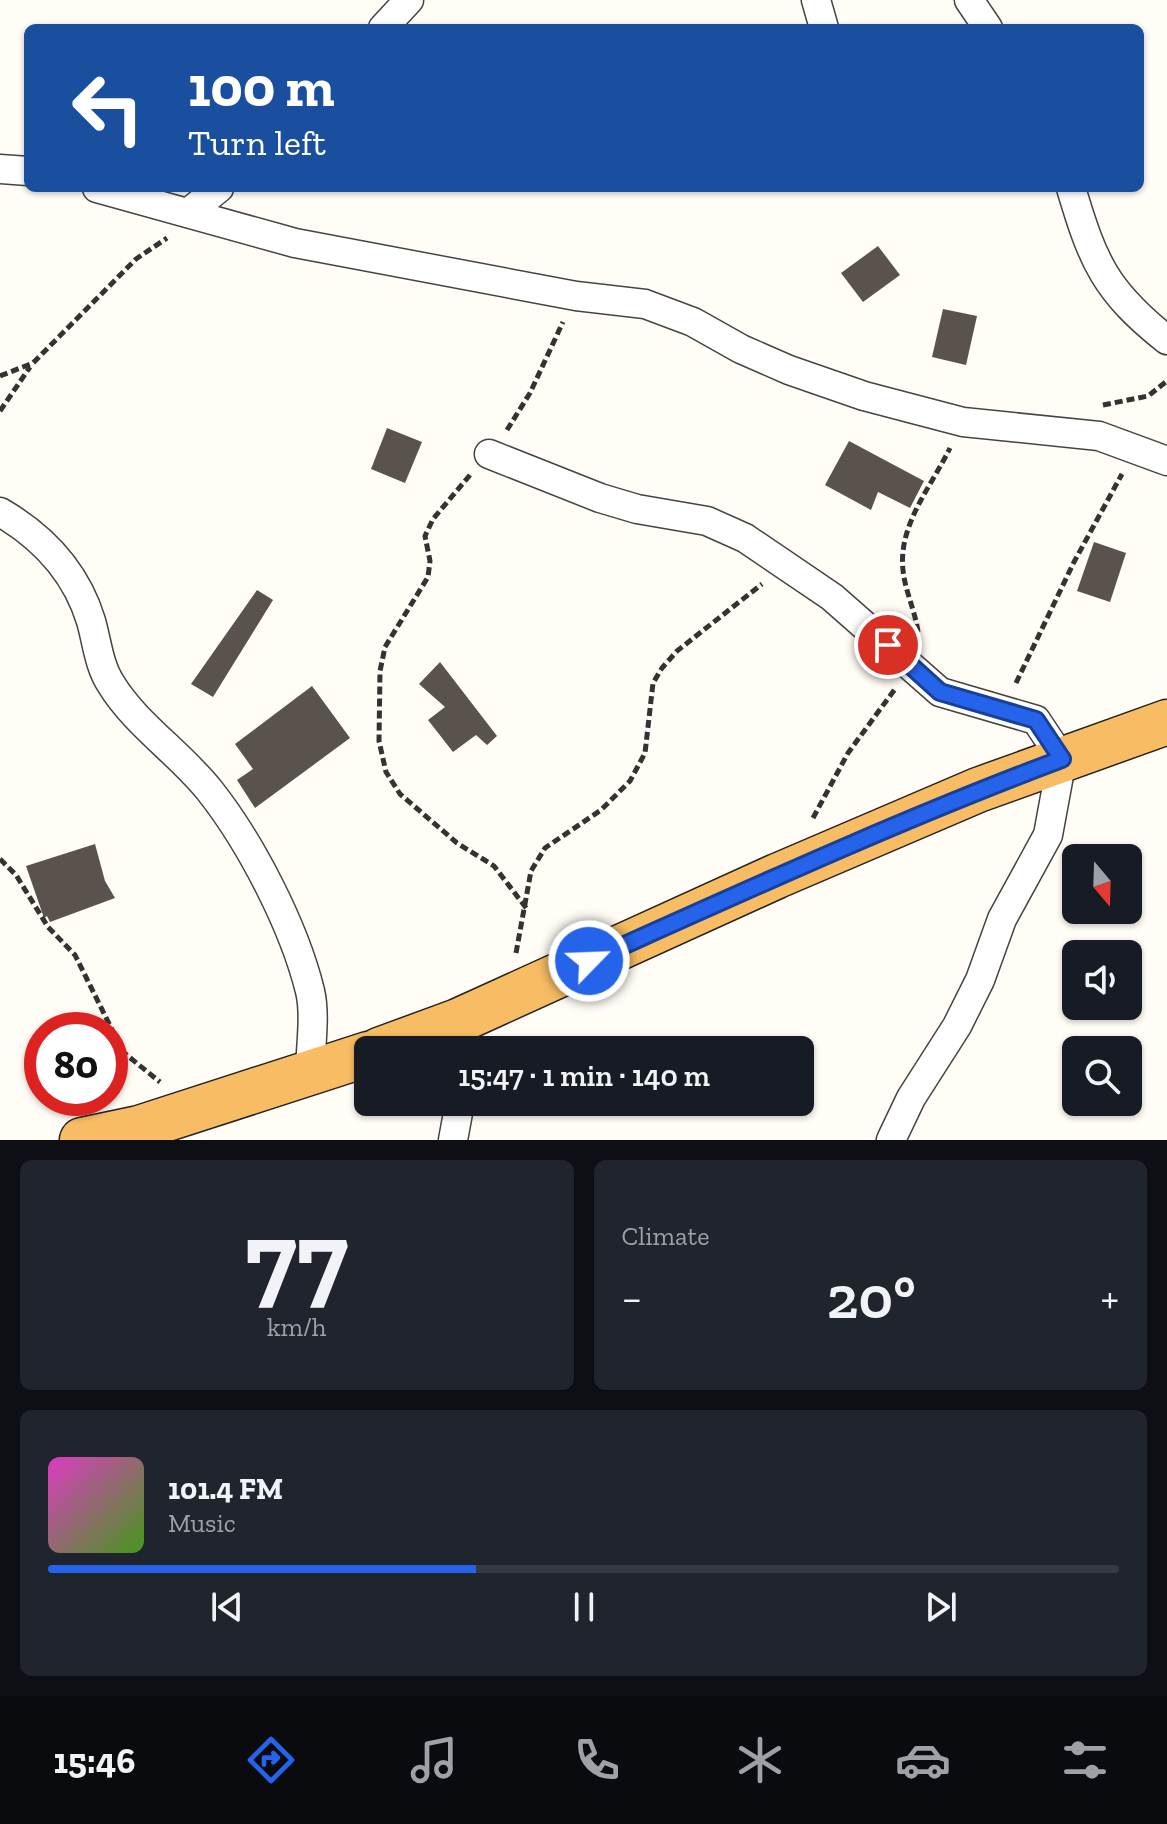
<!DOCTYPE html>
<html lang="en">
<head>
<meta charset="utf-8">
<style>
  :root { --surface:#171b24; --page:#20242c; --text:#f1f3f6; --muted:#9ea1a6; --line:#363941; --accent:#2563eb }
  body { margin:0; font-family:"Zilla Slab",serif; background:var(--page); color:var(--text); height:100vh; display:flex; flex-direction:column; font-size:30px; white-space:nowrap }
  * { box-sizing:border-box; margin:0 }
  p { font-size:26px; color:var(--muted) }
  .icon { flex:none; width:44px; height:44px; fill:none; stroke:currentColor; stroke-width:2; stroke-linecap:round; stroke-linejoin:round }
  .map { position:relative; height:1140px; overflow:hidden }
  .panel { display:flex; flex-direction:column; gap:20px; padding:20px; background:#0d0f14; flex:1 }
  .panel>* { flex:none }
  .hud { position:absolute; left:24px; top:24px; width:1120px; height:168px; border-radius:12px; box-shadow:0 2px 6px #0004; background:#1a4fa0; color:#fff; overflow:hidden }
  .needle { width:52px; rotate:161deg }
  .fabs { position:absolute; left:1062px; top:844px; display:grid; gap:16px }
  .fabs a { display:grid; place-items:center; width:80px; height:80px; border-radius:12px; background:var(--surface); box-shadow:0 2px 6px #0004; font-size:40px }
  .speed { position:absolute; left:24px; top:1012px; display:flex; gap:16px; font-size:40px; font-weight:700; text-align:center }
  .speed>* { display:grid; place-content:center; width:104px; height:104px; border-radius:50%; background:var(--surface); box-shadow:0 2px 6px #0004; line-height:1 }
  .speed .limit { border:12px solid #d22; background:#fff; color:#111 }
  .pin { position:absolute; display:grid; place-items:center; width:68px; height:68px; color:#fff; margin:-34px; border:4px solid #fff; border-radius:50%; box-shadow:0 2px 8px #0007 }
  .me { position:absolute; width:88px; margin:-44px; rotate:66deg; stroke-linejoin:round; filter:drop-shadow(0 0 6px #0008) }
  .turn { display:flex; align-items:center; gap:28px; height:168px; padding:0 32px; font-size:36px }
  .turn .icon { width:104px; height:104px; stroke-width:2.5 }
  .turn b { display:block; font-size:56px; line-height:68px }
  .big { font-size:60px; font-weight:600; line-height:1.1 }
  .panel .tile { flex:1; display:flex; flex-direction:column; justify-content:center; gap:12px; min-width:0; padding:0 28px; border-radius:12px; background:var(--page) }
  .panel .dial { align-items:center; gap:0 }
  .dial b { font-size:104px; line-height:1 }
  .song { display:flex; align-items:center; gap:24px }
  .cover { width:96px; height:96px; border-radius:12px; background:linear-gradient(135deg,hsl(310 70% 55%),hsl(100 70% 35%)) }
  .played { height:8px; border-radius:4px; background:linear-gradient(90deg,var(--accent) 40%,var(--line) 40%) }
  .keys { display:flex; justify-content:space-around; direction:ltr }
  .heat { display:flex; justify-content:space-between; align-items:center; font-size:44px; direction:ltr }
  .panel .tiles { flex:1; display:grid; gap:20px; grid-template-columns:1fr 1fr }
  .tile:last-child { grid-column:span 2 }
  .trip { position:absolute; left:354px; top:1036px; width:460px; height:80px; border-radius:12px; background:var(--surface); box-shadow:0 2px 6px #0004; font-weight:600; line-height:80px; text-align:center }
  .dock { display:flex; height:128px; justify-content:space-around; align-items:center; background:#090b0e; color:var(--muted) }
  .dock .icon { width:56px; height:56px }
  .dock .active { color:var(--accent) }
  .dock b { font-size:36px; color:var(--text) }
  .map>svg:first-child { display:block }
  .building { fill:#5a524d }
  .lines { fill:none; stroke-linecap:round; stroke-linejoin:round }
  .minor-casing { stroke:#444; stroke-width:31 }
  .trunk-casing { stroke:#222; stroke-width:47 }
  .path { stroke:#333; stroke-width:5; stroke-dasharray:8 4; stroke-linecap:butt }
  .minor { stroke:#fff; stroke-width:28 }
  .trunk { stroke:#f7bc64; stroke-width:44 }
  .route-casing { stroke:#184099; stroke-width:20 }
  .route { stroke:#2563eb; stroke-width:14 }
</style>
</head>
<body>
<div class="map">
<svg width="1167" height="1140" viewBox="0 0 1167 1140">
  <rect width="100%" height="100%" fill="#fffdf5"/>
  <g class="building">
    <polygon points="878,246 900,275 863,302 841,273"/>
    <polygon points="943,309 977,316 966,365 932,357"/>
    <polygon points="387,428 422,442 405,483 371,469"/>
    <polygon points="849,441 924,481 910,508 878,492 871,510 825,485"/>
    <polygon points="1094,542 1126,553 1110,602 1077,591"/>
    <polygon points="257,590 273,600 213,697 191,684"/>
    <polygon points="440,662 497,736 487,745 476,735 453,752 428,720 445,707 419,684"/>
    <polygon points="312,686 350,738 255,808 237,780 253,769 235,744"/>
    <polygon points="95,844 105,881 115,898 50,922 47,916 44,918 26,866"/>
  </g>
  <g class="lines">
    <defs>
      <g id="minor">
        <polyline points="816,0 824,28"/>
        <polyline points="969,0 988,28"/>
        <polyline points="383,28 409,0"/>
        <polyline points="0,169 28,171"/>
        <polyline points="97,188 295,243 576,296 645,304 693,322 741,349 789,370 864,396 963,422 1099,436 1167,461"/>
        <path d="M1071 188C1093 262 1105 291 1167 340"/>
        <polyline points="188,213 219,188"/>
        <polyline points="489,454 600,498 637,509 707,521 745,538 832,597 940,692 1036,720 1062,759 1048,835 1002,919 980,980 957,1026 911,1098 891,1140"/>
        <path d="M0 512C43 537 76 572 91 621 97 642 99 666 111 684 136 725 180 753 210 791 251 843 294 926 310 991 316 1016 310 1049 310 1075"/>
        <polyline points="458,1021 463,1050"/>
        <polyline points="453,1140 460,1102"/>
      </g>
      <g id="trunk">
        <polyline points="379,1050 458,1021 777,876 978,790 1167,722"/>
        <polyline points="82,1140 139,1128 368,1054"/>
      </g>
    </defs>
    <use href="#minor" class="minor-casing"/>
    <use href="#trunk" class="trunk-casing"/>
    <g class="path">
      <polyline points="0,376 33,363 136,259 167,238"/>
      <polyline points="1103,405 1148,396 1167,381"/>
      <polyline points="0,411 30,367"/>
      <polyline points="507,430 530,393 563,322"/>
      <polyline points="470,475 433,519 425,536 430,561 428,577 385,647 380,671 379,741 386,772 400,794 457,843 494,866 527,909"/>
      <path d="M918 632C915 610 905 591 903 570 898 525 931 487 950 448"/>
      <polyline points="1016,683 1074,562 1122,474"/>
      <polyline points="813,818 848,753 895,689"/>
      <polyline points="0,859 16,875 48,927 75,955 123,1052 160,1082"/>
      <polyline points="516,953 531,871 545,848 601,810 630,781 645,753 653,683 662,668 677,651 762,584"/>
    </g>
    <use href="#minor" class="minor"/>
    <use href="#trunk" class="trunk"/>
  </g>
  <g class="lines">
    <defs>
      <path id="route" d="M589 961C745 891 902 819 1062 759L1036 720 940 692 888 645"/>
    </defs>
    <use href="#route" class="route-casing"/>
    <use href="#route" class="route"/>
  </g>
</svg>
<div class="fabs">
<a><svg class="needle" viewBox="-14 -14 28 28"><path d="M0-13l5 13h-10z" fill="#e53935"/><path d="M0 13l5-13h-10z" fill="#9ea1a6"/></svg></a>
<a><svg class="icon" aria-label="sound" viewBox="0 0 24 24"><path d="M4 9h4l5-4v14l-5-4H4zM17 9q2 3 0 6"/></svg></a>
<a><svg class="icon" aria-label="search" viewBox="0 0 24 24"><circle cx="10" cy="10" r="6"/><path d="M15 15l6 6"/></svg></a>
</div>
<div class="speed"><div class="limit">80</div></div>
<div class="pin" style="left:888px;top:645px;background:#d93025"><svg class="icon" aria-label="arrive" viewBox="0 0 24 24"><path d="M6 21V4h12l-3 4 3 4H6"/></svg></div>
<svg class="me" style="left:589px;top:961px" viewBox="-20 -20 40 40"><circle r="17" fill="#2563eb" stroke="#fff" stroke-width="3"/><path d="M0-11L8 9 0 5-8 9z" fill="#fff"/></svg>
<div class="trip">15:47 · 1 min · 140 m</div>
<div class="hud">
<div class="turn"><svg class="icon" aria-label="left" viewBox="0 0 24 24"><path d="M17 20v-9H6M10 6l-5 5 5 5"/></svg><div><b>100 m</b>Turn left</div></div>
</div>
</div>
<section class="panel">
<div class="tiles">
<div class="tile dial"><b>77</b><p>km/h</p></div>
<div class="tile"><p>Climate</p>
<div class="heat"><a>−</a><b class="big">20°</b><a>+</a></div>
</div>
<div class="tile">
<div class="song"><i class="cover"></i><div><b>101.4 FM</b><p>Music</p></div></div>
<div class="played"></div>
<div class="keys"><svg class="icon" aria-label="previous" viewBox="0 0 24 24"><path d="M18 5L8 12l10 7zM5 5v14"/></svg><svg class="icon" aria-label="pause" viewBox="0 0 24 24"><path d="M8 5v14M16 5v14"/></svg><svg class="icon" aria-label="next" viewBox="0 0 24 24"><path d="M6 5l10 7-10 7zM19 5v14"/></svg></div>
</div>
</div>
</section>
<nav class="dock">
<b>15:46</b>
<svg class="icon active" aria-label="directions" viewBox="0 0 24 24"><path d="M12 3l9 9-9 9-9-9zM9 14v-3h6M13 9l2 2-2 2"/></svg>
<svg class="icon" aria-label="music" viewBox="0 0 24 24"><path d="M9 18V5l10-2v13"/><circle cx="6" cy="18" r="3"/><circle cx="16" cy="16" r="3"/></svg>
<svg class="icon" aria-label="phone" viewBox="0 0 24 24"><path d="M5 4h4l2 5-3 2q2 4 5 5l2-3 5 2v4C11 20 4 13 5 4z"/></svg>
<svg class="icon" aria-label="climate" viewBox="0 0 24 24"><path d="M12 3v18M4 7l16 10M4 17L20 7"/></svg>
<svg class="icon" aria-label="car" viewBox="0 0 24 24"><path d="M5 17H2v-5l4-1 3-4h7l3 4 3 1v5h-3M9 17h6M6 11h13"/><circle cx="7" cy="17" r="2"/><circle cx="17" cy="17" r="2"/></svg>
<svg class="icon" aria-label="filters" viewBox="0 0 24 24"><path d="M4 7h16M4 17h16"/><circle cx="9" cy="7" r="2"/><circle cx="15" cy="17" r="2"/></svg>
</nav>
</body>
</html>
